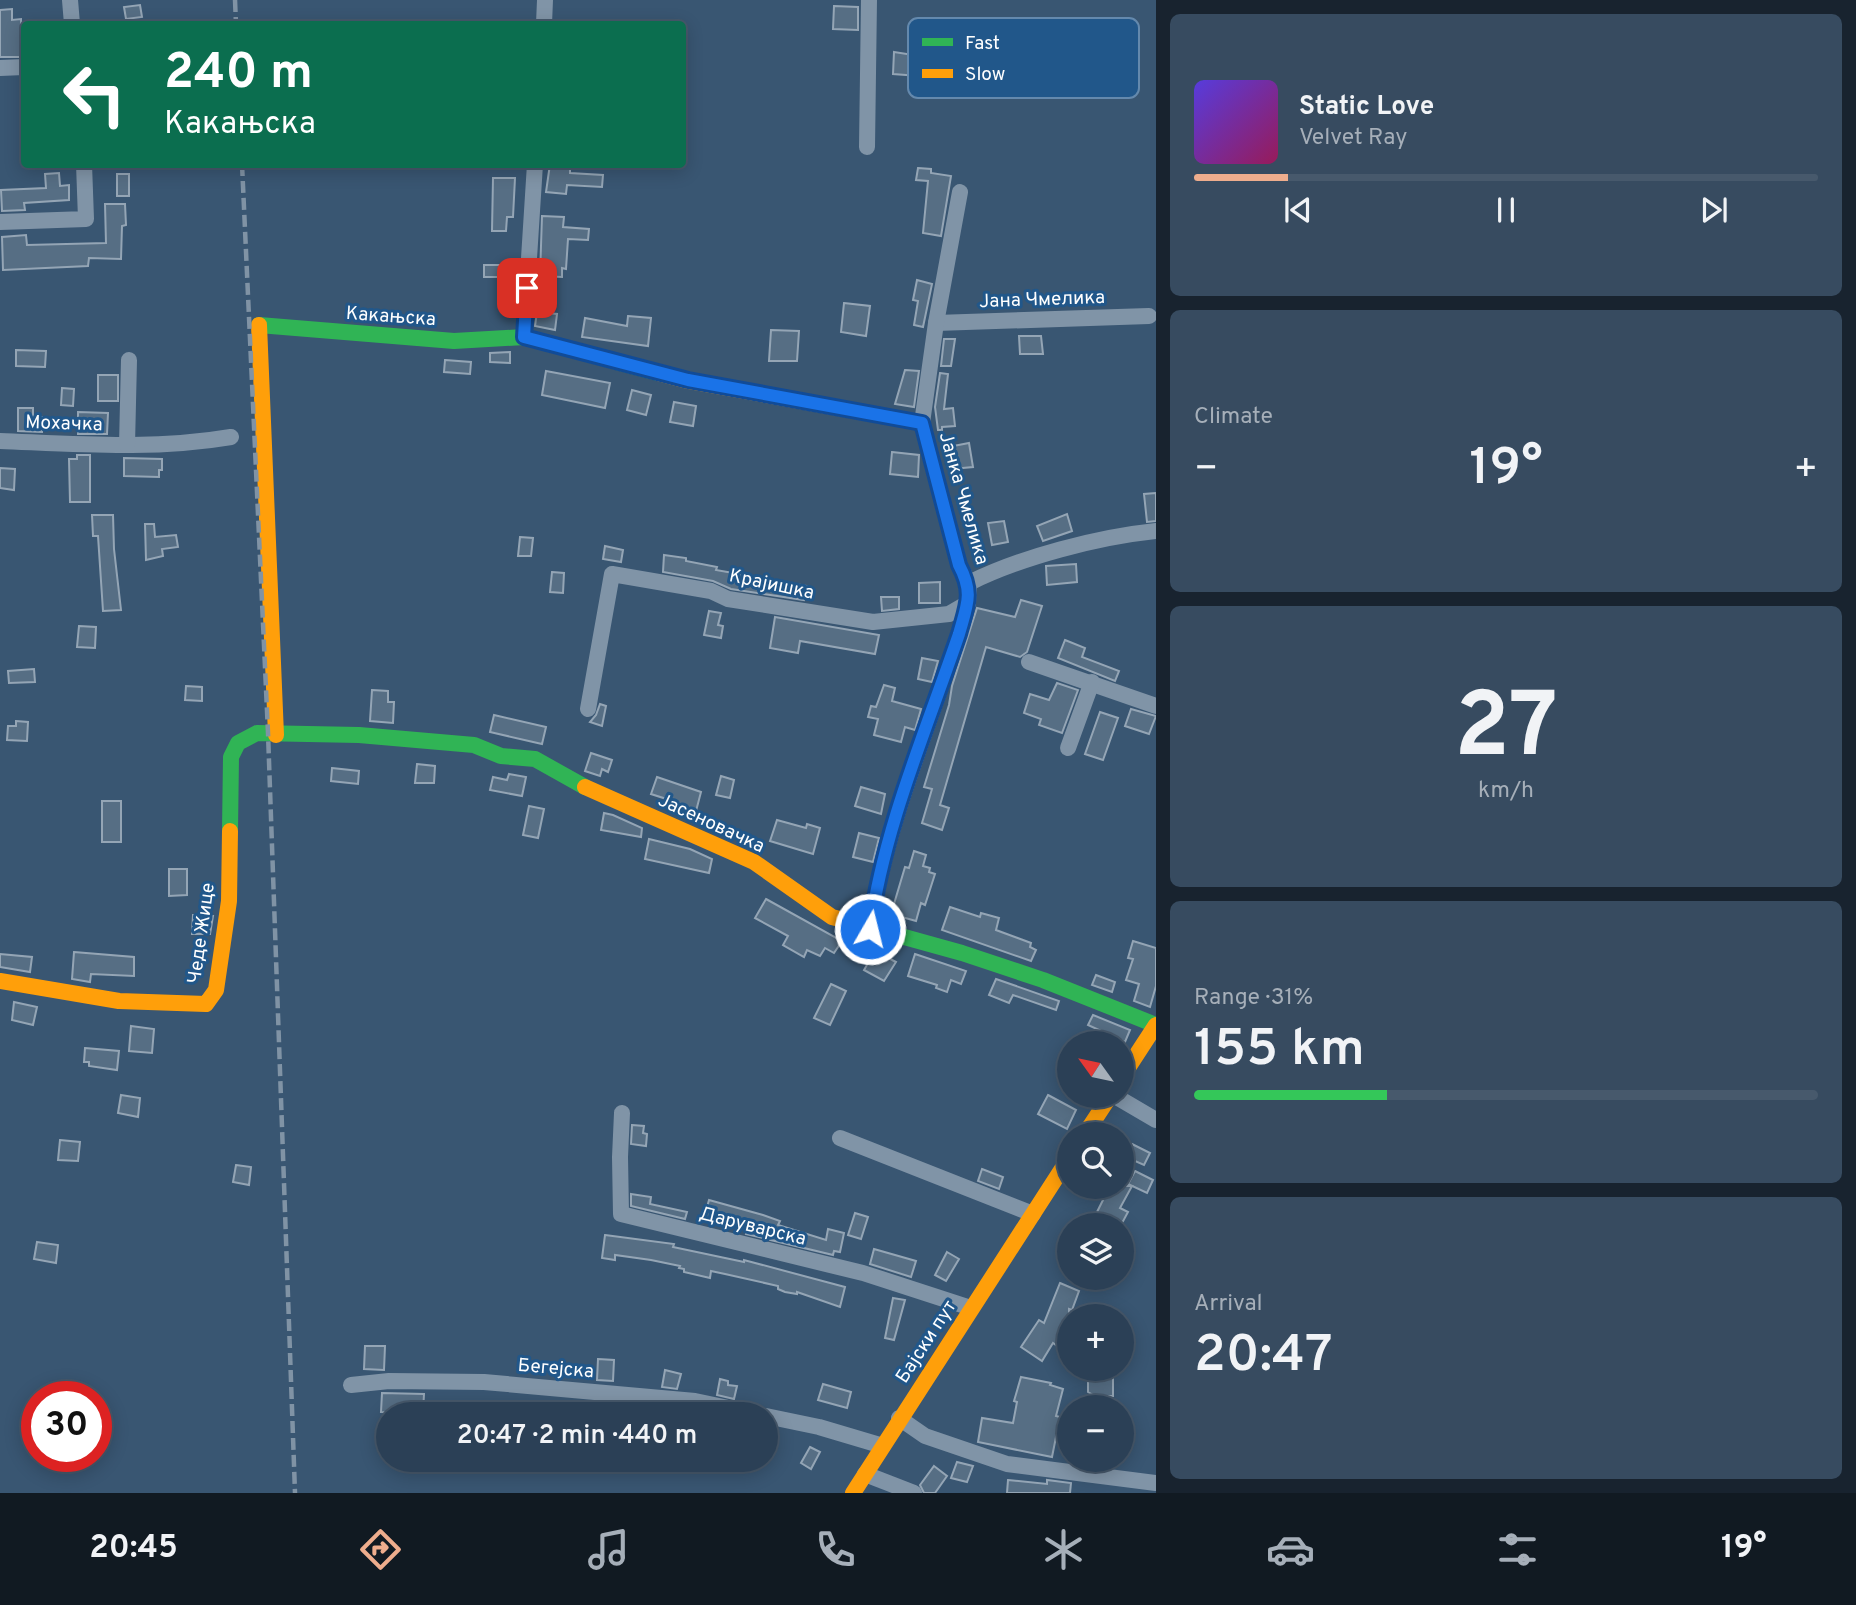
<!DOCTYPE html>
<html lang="en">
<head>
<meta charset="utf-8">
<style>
  :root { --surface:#2b4056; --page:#374b60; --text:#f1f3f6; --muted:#a6afb9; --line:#47596c; --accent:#eead8d }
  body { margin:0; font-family:Overpass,sans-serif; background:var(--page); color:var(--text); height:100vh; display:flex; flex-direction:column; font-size:26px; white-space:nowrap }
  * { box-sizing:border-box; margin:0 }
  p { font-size:23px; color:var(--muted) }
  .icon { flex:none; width:38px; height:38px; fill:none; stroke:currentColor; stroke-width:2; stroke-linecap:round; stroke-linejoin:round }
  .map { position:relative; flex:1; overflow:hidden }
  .details { display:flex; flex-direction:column; gap:14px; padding:14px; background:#18232f; width:700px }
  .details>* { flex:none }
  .hud { position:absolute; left:21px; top:21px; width:665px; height:147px; border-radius:7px; box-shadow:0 4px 18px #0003,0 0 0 2px var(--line); background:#0b6e4f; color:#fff; overflow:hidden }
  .needle { width:46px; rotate:303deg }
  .fabs { position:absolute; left:1057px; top:1031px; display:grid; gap:14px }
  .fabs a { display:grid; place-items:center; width:77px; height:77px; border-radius:50%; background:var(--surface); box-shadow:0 4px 18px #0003,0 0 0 2px var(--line); font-size:35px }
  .speed { position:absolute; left:21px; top:1381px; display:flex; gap:14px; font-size:35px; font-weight:700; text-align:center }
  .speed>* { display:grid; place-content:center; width:91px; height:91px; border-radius:50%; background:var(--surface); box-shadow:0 4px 18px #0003,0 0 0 2px var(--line); line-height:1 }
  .speed .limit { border:10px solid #d22; background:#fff; color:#111 }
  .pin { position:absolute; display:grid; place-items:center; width:60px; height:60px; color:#fff; margin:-30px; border-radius:14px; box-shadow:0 4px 10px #0006 }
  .me { position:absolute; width:77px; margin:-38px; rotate:8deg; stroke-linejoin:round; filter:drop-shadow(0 0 5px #0008) }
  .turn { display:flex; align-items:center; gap:24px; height:147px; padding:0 28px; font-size:32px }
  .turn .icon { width:91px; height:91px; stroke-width:2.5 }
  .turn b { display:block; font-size:49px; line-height:60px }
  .big { font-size:52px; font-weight:600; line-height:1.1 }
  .details .widget { flex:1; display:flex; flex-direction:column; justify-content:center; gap:10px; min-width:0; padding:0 24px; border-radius:10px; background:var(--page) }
  .details .dial { align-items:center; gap:0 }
  .dial b { font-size:91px; line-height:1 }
  .song { display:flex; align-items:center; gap:21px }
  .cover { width:84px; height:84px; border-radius:10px; background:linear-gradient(135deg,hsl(250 70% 55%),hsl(330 70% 35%)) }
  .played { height:7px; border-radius:4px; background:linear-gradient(90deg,var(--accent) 15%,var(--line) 15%) }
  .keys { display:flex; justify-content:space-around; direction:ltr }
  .heat { display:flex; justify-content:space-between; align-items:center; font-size:38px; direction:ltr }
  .charge { height:10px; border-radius:5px; background:linear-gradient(90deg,#34c759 31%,var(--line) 0) }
  .trip { position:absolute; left:376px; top:1402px; width:402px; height:70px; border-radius:35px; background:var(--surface); box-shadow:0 4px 18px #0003,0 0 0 2px var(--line); font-weight:600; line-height:70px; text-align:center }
  .tab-bar { display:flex; height:112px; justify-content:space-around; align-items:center; background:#111a22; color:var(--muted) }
  .tab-bar .icon { width:49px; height:49px }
  .tab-bar .active { color:var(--accent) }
  .tab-bar b { font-size:32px; color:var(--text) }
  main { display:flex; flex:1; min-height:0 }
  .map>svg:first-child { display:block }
  .building { fill:#566e84; stroke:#94a5b5; stroke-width:2 }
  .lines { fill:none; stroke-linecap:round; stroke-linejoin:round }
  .street { stroke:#8094a7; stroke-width:16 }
  .fast { stroke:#30b455; stroke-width:16 }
  .slow { stroke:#ff9f0a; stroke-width:16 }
  .rail { stroke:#8093a5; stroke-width:4.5; stroke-dasharray:12 5; stroke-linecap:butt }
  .route-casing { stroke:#114b97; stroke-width:18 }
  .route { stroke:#1a73e8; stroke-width:12 }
  .labels { text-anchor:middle; stroke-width:6; stroke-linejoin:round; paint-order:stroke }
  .street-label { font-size:19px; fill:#fff; stroke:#21578a }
  .key { fill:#21578a; stroke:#6489ad; stroke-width:2 }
  .key-label { font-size:19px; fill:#fff }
</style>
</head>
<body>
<main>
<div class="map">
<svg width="1156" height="1493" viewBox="0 0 1156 1493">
  <rect width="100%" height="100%" fill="#395672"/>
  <g class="building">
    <polygon points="140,5 142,17 126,19 124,7"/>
    <polygon points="834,6 858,7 858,30 833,29"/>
    <polygon points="12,9 12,20 21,19 22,57 0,57 0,10"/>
    <polygon points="894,52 920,56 919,76 893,74"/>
    <polygon points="550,164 570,164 570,173 603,175 602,187 567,185 566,194 546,192"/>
    <polygon points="918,168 931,169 931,173 951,176 941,236 923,233 928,181 916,180"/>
    <polygon points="59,173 60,186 69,185 69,200 24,203 25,210 2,211 1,190 46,188 45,174"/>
    <rect x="117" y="174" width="12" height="22"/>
    <polygon points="493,178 515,178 513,217 507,217 506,231 492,231"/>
    <polygon points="105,204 125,204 126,225 122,226 121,259 89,258 88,266 3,270 2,237 26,235 27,245 106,243"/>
    <polygon points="542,216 564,217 563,227 589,229 588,240 568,239 566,269 562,268 562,277 540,276"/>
    <rect x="484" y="265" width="24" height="12"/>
    <polygon points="917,280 932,284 923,327 914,325 918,301 913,300"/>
    <polygon points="844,303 870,306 866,336 841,332"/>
    <polygon points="537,312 557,314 555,330 535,326"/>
    <polygon points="628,316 651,318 648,346 582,337 585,318 627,326"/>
    <polygon points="771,330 799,331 797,361 769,361"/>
    <polygon points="1019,336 1041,336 1043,354 1020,354"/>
    <polygon points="944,339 955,339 951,366 941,366"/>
    <polygon points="16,350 46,351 45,367 16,366"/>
    <polygon points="510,352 510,363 490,362 490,353"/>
    <polygon points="445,360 471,362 470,374 444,372"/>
    <polygon points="905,370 919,371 914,407 895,404"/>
    <polygon points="546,371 610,383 605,408 542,395"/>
    <polygon points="940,373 948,374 944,409 953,408 955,426 942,427 942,430 938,430 935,407"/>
    <rect x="98" y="375" width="20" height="26"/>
    <polygon points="62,388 74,389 73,406 61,405"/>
    <polygon points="632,390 651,395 646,415 627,410"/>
    <polygon points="674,402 696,406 693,426 670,422"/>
    <polygon points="18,408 33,408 33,417 42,417 42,432 18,431"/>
    <polygon points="78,412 108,413 107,434 78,434"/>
    <polygon points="969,443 973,467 952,469 948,447"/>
    <polygon points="892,452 919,455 918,477 890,474"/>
    <polygon points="77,455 90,455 90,502 70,502 69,459 77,459"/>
    <polygon points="124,458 162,459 162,470 159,470 159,477 124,476"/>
    <polygon points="0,468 15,469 14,490 0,488"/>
    <polygon points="1156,493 1156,521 1147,522 1144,494"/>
    <polygon points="1067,514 1072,531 1043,541 1037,526"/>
    <polygon points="92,515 113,515 114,549 121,610 103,611 98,536 93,536"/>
    <polygon points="1004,521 1008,542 992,545 988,523"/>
    <polygon points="145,524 154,524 155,537 176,535 178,547 162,549 163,556 146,560"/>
    <polygon points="520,537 533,538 531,556 518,556"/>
    <polygon points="605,546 623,550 621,562 603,559"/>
    <polygon points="664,555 686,558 686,561 717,567 716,570 807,586 804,600 731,589 713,581 663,572"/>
    <polygon points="1076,564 1077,582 1047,585 1046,566"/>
    <polygon points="552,572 564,573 563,593 550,592"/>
    <polygon points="940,582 940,603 919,603 919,583"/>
    <polygon points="881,597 899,597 899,609 882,611"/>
    <polygon points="1021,600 1042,606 1027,652 1020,657 986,647 940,805 949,808 942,830 922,823 932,789 924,787 949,705 952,686 977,608 1015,617"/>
    <polygon points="709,611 721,613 718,625 723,626 721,638 704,635"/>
    <polygon points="775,617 879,635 875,654 800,641 798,653 770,648"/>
    <polygon points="79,626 96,627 95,648 77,647"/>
    <polygon points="1065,640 1085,648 1082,657 1119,671 1115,681 1058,658"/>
    <polygon points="922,658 938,661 932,682 918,679"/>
    <polygon points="34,669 35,682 9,683 8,671"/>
    <polygon points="1057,683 1078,690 1062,733 1039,725 1041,719 1024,713 1030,694 1049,700"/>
    <polygon points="884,685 895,688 892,701 921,709 915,730 905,727 901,742 874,735 878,719 868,717 871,706 876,707"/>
    <polygon points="186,686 202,687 202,701 185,700"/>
    <polygon points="372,690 388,691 388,702 394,702 393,723 370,721"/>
    <polygon points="600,704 606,706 602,726 590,722 596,715"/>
    <polygon points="1131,709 1156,716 1149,734 1125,726"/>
    <polygon points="1100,712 1118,718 1103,760 1085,754"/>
    <polygon points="494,715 546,727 542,744 490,732"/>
    <polygon points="16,721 28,722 27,741 7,740 8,726 16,726"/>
    <polygon points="591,753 612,760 608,772 602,769 600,776 585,771"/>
    <polygon points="417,764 435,766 434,783 415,783"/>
    <polygon points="332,768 359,771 358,784 331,781"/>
    <polygon points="509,774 526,777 522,796 490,790 493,777 507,780"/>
    <polygon points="721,776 734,780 730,798 716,795"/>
    <polygon points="657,777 701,792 695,815 677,810 679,803 651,794"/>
    <polygon points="861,787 885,794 881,814 855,806"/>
    <rect x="102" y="801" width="19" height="41"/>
    <polygon points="529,806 544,809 538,838 523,835"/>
    <polygon points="604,813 613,815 642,828 641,837 601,830"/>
    <polygon points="777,820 806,828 807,824 820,828 813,854 770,841"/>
    <polygon points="859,833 879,838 873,862 853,857"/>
    <polygon points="649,839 690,849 712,859 709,873 645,859"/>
    <polygon points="914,851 926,855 923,866 930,868 929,872 935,874 925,905 921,903 916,921 891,914 905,867 909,868"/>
    <polygon points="169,869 187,869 187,895 169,896"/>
    <polygon points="766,899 842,941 834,953 825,948 820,956 807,950 804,957 783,945 788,936 755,918"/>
    <polygon points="950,907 980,917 981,913 999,918 996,930 1031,943 1030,947 1036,950 1031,961 942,930"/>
    <polygon points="193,915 213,916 210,934 192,934"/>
    <polygon points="1133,941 1156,948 1156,986 1150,1007 1134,1001 1139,984 1126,980 1133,959 1128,958"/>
    <polygon points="875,951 896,962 884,981 864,970"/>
    <polygon points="74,952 134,957 134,976 91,974 90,982 72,979"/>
    <polygon points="0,954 32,957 30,972 0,967"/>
    <polygon points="915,954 966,971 961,984 951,980 947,992 936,988 937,985 908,976"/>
    <polygon points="1096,975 1115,982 1112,992 1092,985"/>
    <polygon points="996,979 1059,1001 1056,1010 1013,995 1009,1003 989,995"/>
    <polygon points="831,984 846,991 830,1025 814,1018"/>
    <polygon points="14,1002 37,1007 33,1025 12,1020"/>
    <polygon points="1093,1015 1130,1030 1125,1042 1088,1025"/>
    <polygon points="131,1026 154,1029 152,1053 129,1051"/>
    <polygon points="85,1048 119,1051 117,1070 89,1066 89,1062 84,1062"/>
    <polygon points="121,1095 140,1098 138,1117 118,1113"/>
    <polygon points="1048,1095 1076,1110 1067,1129 1038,1114"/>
    <polygon points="632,1125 644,1126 643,1133 647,1134 646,1146 631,1144"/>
    <polygon points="60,1140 80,1142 78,1161 58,1160"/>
    <polygon points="1132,1144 1150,1153 1144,1165 1126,1157"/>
    <polygon points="236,1165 251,1167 249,1185 233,1182"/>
    <polygon points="982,1169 1003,1177 999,1189 978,1181"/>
    <polygon points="1135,1171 1153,1180 1147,1193 1128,1184"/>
    <polygon points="1110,1186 1132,1186 1120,1208 1128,1212 1121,1225 1094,1225 1098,1218 1095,1216"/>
    <polygon points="631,1194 651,1197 650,1204 687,1212 685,1219 631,1206"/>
    <polygon points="709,1200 763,1215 780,1221 778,1225 826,1240 828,1229 844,1233 840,1252 834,1251 833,1255 746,1234 748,1227 704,1218"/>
    <polygon points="855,1213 868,1217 861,1239 848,1235"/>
    <polygon points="605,1235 674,1244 673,1247 744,1262 744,1260 845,1287 840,1307 797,1292 797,1294 785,1292 778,1289 778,1286 725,1274 711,1271 710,1278 684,1272 684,1269 679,1268 680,1266 651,1260 615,1255 615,1260 602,1258"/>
    <polygon points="37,1242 58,1245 56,1263 34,1259"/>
    <polygon points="874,1249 916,1261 911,1277 870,1264"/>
    <polygon points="947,1252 959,1259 946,1281 935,1275"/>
    <polygon points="1060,1283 1079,1291 1072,1310 1069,1309 1069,1344 1065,1341 1060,1348 1053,1343 1042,1361 1021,1347 1039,1320 1044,1323"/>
    <polygon points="893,1298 905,1300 894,1340 885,1338"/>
    <polygon points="365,1346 385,1346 384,1370 364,1369"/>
    <polygon points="598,1359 614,1360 613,1381 597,1380"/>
    <polygon points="665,1370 681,1374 677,1389 662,1387"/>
    <polygon points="1021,1377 1051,1383 1050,1385 1063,1389 1056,1416 1060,1417 1052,1457 978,1442 982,1418 1013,1423 1017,1402 1014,1401"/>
    <polygon points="1088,1377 1113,1377 1113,1396 1095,1396 1088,1392"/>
    <polygon points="720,1379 728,1381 728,1385 737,1386 734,1399 717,1395"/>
    <polygon points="823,1384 851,1392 847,1408 818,1400"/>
    <polygon points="382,1393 424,1394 423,1413 381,1412"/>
    <polygon points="604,1403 653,1409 653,1414 603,1414"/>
    <polygon points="810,1447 820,1452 811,1469 801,1463"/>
    <polygon points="957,1462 973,1466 967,1482 951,1478"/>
    <polygon points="934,1466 947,1476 935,1493 924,1493 920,1485"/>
    <polygon points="1008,1480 1047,1484 1047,1480 1071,1483 1070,1493 1007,1493"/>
  </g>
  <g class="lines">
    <g class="street">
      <polyline points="70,0 72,24"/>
      <polyline points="544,24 545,0"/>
      <polyline points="0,68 24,67"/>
      <polyline points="867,147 869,0"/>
      <polyline points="0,222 86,219 84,164"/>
      <polyline points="936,323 1149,316"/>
      <polyline points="524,337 535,164"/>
      <path d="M0 441C77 444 155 450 231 437"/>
      <polyline points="127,445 129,360"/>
      <path d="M969 583C1021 557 1098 537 1156 531"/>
      <polyline points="1029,662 1156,706"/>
      <polyline points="588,709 612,574 711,591 728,599 873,622 949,614 968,603"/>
      <polyline points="1068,748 1092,682"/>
      <path d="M870 929C886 816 937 712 968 603L969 583 959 565 922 423 936 323 960 192"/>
      <polyline points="1115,1096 1156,1120"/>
      <polyline points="622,1113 620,1157 621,1214 863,1273 971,1308"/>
      <polyline points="840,1138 1033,1214"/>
      <polyline points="351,1385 389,1381 484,1382 695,1401 757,1414"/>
      <polyline points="766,1416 819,1427 883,1446"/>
      <polyline points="899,1418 925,1436 1007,1464 1156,1483"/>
      <polyline points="865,1474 914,1493"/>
    </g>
    <g class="fast">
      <polyline points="259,325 454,341 524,337 658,373"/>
      <polyline points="230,831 231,757 238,743 257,733 359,735 474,745 501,756 535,759 585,787"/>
      <polyline points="843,920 962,953 1043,980 1156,1025"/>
    </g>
    <g class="slow">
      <polyline points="259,325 276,735"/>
      <polyline points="658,373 688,381 922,423"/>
      <polyline points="585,787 754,862 832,917 843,920"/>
      <polyline points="0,981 119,1001 206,1004 216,990 229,901 230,831"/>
      <polyline points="1122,1077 1156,1025"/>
      <polyline points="1085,1134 1110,1096"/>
      <polyline points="853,1493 1069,1158"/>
    </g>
    <g class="rail">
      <polyline points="235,0 236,24"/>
      <polyline points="242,164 268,733 295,1493"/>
    </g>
  </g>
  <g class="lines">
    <defs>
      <path id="route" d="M527 288 524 337 688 380 922 423 959 565C974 593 967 605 959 634 926 731 884 827 870 929"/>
    </defs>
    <use href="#route" class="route-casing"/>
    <use href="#route" class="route"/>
  </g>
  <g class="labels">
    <g class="street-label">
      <text transform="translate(1042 298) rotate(-2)" y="7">Јана Чмелика</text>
      <text transform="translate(391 315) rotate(4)" y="7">Какањска</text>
      <text transform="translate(64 422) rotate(2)" y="7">Мохачка</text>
      <text transform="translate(965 498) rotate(74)" y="7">Јанка Чмелика</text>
      <text transform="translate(772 583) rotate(12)" y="7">Крајишка</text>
      <text transform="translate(712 822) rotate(25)" y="7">Јасеновачка</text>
      <text transform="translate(200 933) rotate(-82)" y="7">Чеде Жице</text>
      <text transform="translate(753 1225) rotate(14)" y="7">Даруварска</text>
      <text transform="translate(925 1341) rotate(-57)" y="7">Бајски пут</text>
      <text transform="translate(556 1367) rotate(5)" y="7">Бегејска</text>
    </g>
  </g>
  <rect x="908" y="18" width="231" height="80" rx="10" class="key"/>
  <rect x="922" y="38" width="31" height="8" fill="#30b455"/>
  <rect x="922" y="69" width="31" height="9" fill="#ff9f0a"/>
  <g class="key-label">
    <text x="965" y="49">Fast</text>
    <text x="965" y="80">Slow</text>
  </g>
</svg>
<div class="fabs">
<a><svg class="needle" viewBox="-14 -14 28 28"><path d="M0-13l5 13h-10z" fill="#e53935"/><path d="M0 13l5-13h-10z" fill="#a6afb9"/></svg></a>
<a><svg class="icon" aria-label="search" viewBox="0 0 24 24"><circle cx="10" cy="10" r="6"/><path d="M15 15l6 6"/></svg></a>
<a><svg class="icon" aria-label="layers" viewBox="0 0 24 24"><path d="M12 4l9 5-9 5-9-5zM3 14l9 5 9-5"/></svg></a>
<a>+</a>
<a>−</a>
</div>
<div class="speed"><div class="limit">30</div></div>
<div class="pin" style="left:527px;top:288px;background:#d93025"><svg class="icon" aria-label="arrive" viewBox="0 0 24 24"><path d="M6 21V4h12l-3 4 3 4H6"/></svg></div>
<svg class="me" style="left:870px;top:929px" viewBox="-20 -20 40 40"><circle r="17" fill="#1a73e8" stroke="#fff" stroke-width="3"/><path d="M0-11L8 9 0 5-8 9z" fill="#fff"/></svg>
<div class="trip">20:47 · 2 min · 440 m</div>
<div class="hud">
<div class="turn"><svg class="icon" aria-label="left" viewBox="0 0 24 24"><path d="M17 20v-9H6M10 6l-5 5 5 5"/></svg><div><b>240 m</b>Какањска</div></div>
</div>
</div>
<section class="details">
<div class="widget">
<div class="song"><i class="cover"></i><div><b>Static Love</b><p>Velvet Ray</p></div></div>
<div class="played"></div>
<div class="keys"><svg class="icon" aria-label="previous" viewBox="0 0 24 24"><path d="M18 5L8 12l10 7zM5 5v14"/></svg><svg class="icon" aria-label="pause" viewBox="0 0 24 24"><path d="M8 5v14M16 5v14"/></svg><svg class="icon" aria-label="next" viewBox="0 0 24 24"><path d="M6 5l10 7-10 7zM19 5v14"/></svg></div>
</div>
<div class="widget"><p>Climate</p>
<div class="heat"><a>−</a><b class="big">19°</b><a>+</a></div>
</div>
<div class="widget dial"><b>27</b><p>km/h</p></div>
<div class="widget"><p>Range · 31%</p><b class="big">155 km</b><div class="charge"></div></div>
<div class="widget"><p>Arrival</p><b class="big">20:47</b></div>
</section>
</main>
<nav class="tab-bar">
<b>20:45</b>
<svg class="icon active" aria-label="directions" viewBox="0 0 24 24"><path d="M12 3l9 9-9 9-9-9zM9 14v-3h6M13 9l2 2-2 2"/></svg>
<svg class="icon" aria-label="music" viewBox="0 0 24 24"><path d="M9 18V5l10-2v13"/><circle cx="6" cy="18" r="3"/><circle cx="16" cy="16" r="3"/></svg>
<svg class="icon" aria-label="phone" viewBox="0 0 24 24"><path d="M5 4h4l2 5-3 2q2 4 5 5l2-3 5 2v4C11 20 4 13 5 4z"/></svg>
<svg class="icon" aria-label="climate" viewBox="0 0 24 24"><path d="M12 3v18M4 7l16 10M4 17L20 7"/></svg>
<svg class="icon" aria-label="car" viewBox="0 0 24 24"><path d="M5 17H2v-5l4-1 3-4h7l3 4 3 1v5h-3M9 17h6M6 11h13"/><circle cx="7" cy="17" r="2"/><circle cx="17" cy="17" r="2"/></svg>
<svg class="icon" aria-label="filters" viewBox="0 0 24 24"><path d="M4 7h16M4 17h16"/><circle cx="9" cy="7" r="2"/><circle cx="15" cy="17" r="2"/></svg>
<b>19°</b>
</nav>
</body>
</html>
